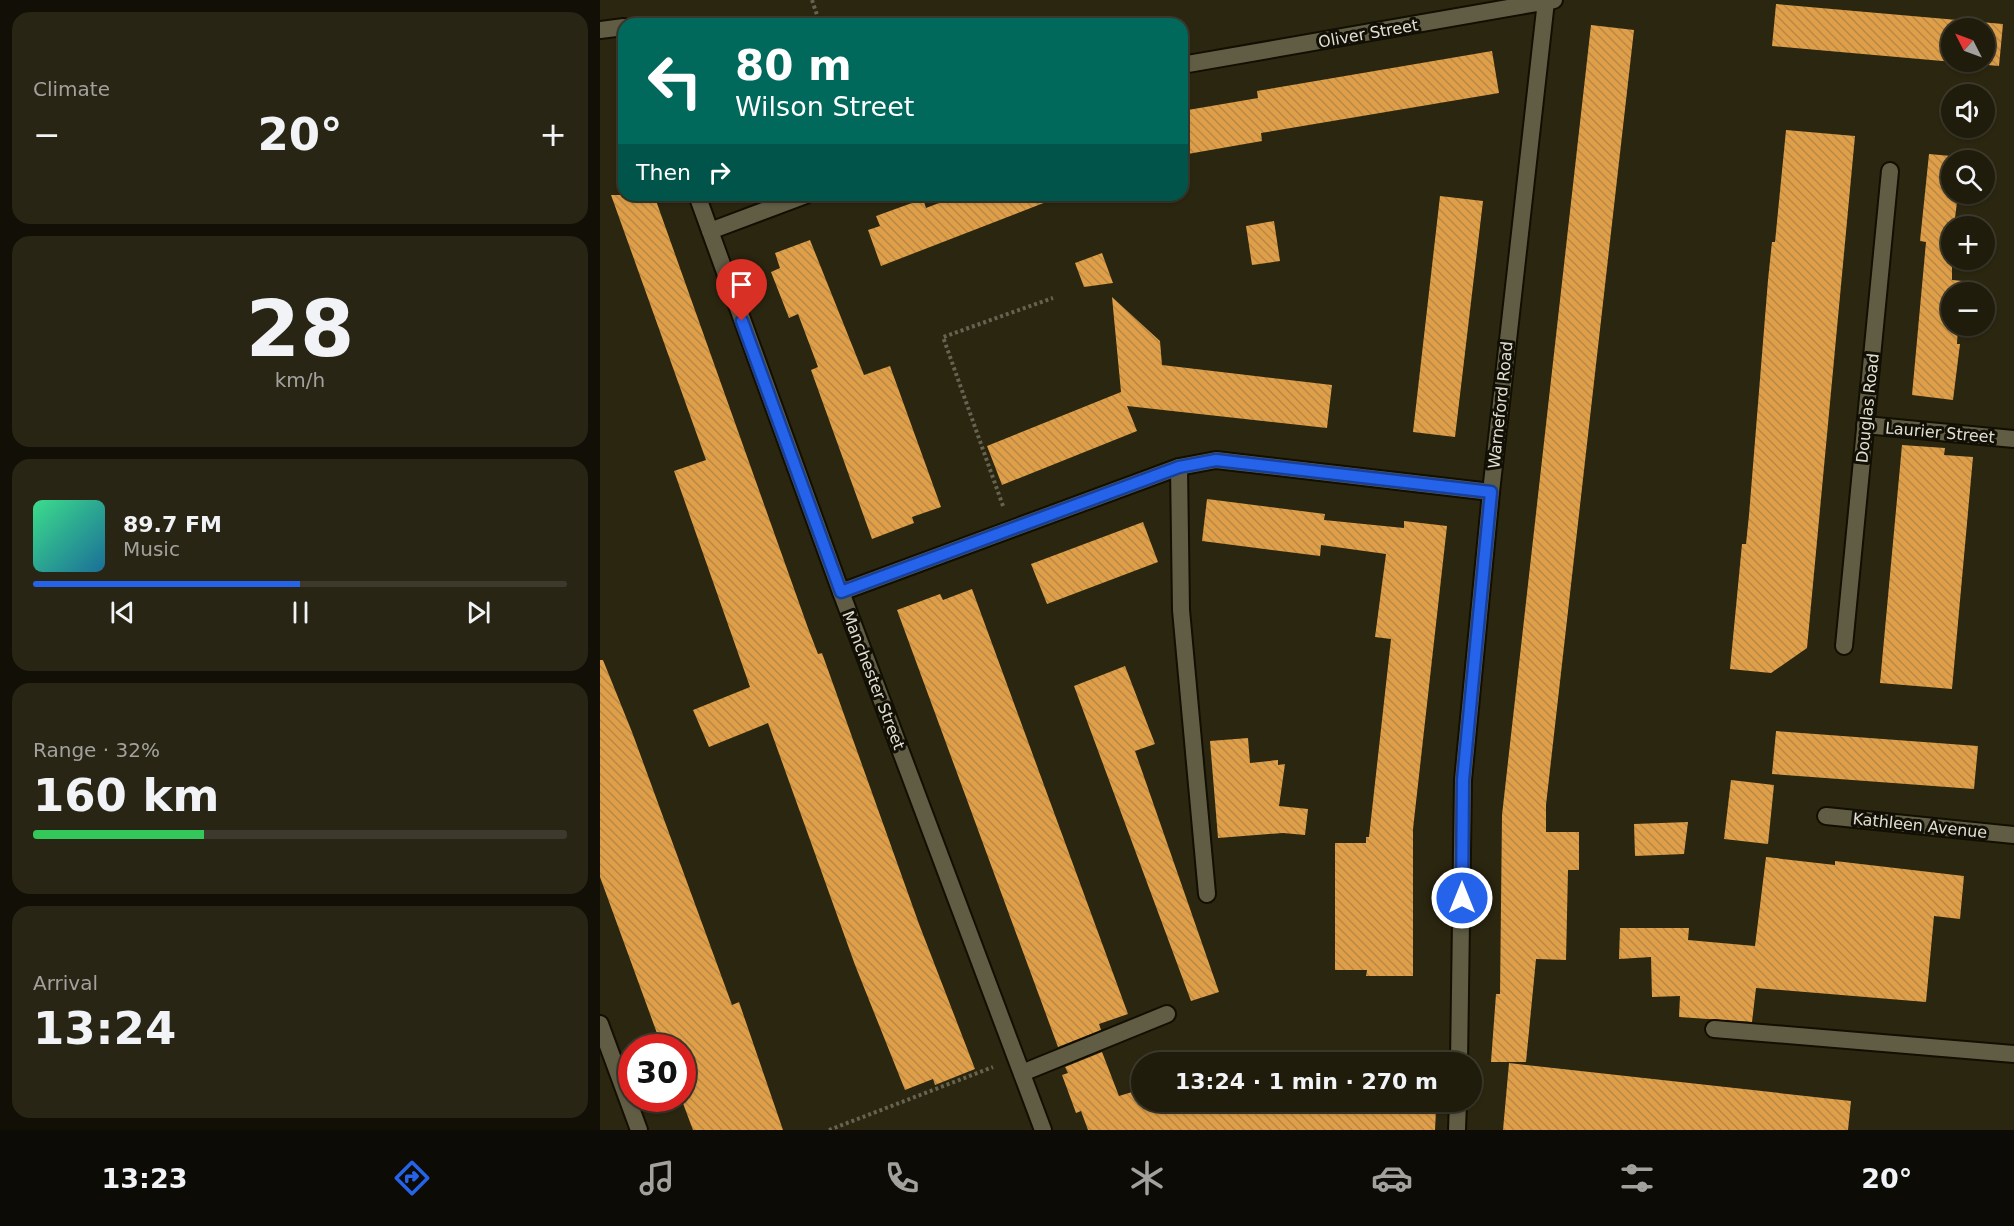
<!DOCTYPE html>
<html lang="en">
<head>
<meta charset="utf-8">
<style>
  :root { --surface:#201c0c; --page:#282515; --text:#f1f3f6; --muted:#a2a19d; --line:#3d3a2d; --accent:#2563eb }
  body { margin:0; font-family:"DejaVu Sans",sans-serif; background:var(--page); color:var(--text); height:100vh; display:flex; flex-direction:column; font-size:22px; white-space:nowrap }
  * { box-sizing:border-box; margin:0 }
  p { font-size:20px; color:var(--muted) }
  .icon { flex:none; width:33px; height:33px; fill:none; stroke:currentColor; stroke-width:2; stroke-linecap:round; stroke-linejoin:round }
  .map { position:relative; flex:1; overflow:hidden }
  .sheet { display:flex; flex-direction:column; gap:12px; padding:12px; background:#120f07; width:600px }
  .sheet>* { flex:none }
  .top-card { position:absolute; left:18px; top:18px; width:570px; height:183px; border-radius:18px; box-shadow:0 2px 4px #0004,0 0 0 2px var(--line); background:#00695c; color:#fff; overflow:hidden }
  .needle { width:39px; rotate:312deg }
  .buttons { position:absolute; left:1341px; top:18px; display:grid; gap:12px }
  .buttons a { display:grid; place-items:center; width:54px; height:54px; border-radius:50%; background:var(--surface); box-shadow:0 2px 4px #0004,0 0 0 2px var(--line); font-size:30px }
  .speed { position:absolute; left:18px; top:1034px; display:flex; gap:12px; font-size:30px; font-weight:700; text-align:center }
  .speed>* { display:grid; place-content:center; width:78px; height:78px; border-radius:50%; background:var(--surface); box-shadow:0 2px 4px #0004,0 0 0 2px var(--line); line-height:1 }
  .speed .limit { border:9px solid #d22; background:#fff; color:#111 }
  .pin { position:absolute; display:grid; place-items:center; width:51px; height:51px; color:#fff; margin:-62px -26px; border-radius:50% 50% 50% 0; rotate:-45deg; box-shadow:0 0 6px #0007 }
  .pin .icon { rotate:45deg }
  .me { position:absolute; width:66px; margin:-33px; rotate:0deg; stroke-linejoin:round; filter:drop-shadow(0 0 4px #0008) }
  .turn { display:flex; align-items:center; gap:21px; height:126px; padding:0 18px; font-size:27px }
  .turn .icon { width:78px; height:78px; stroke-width:2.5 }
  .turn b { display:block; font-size:42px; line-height:51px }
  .then { display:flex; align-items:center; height:57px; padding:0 18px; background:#0003; gap:12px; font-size:22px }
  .big { font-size:45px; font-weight:800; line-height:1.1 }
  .sheet .widget { flex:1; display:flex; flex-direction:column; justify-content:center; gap:9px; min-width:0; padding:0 21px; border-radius:18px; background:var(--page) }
  .sheet .dial { align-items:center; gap:0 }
  .dial b { font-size:78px; line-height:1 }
  .song { display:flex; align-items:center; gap:18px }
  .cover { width:72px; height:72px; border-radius:9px; background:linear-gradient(135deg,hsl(150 70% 55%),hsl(200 70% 35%)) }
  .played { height:6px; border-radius:3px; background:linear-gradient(90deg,var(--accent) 50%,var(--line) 50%) }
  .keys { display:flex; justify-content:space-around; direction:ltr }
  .heat { display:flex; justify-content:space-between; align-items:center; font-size:33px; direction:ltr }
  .charge { height:9px; border-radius:4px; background:linear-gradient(90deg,#34c759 32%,var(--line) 0) }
  .trip { position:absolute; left:531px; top:1052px; width:351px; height:60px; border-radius:30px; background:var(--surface); box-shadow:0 2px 4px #0004,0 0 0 2px var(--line); font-weight:800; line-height:60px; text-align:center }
  .tab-bar { display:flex; height:96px; justify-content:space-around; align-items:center; background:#0d0b05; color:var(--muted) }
  .tab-bar .icon { width:42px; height:42px }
  .tab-bar .current { color:var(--accent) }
  .tab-bar b { font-size:27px; color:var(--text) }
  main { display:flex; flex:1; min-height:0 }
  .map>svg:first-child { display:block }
  .building { fill:url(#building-back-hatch); fill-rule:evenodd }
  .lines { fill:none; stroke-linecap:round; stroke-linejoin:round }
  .service-casing { stroke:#130f00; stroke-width:20 }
  .minor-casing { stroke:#130f00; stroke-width:20 }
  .path { stroke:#666350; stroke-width:4; stroke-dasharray:3 3; stroke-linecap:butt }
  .service { stroke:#615d45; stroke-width:16 }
  .minor { stroke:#615d45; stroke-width:16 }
  .route-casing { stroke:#184099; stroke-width:15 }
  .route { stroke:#2563eb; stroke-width:10 }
  .labels { text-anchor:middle; stroke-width:6; stroke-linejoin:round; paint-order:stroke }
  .street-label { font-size:16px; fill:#e1dfd1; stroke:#110f06 }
</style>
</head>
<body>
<main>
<section class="sheet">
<div class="widget"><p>Climate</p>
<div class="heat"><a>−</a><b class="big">20°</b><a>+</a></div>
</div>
<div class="widget dial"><b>28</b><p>km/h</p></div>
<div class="widget">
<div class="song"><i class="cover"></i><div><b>89.7 FM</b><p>Music</p></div></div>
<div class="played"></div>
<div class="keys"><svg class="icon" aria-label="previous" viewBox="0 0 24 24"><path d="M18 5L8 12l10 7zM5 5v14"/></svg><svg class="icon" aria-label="pause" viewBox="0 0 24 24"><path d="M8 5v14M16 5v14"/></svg><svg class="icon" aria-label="next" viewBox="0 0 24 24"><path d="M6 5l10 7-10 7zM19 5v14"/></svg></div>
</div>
<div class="widget"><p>Range · 32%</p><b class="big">160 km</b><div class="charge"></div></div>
<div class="widget"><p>Arrival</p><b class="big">13:24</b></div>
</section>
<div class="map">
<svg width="1414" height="1130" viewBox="0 0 1414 1130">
  <defs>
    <pattern id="building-back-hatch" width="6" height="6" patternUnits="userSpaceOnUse" patternTransform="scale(1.5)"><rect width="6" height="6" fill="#df9f48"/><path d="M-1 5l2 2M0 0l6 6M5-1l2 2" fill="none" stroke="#b88846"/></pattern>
  </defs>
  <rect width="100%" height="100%" fill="#2a2610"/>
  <g class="building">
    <path d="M1176 4 1403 24 1399 66 1172 46ZM1352 28H1384V62H1352Z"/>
    <polygon points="991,25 1034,30 946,805 946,832 979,832 979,870 968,870 966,960 936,959 926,1062 891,1062 896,994 900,994 902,815"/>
    <polygon points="892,51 899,93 661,133 662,141 582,155 582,111 658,98 657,91"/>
    <polygon points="1186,130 1255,136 1207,648 1171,673 1130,669 1142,544 1146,544 1149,515 1168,280 1172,242 1175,242"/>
    <polygon points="1329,154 1362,157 1362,160 1352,160 1352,194 1358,194 1354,226 1352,226 1352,280 1363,281 1362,292 1352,292 1352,326 1358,326 1357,344 1360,344 1353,400 1312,395 1326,242 1320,241"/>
    <polygon points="11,195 54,195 208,628 218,654 222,653 319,924 375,1069 335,1085 333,1079 305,1090 255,965 168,723 109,747 93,710 150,687 74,471 106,460"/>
    <polygon points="360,195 459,195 459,197 281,266 268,230 280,226 276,216 323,199 326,208"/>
    <polygon points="840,196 883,201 855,437 813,432"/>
    <polygon points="674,221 680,261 652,265 646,226"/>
    <polygon points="210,240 264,375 290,366 341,507 312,517 314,523 272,539 211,370 218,367 198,314 189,318 171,272 180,268 175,253"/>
    <polygon points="502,253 513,283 484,287 475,263"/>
    <polygon points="512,297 560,341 562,365 732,385 727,428 527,406 537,431 402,485 387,446 521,392"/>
    <polygon points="1302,445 1345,448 1344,455 1373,457 1352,689 1280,683"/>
    <polygon points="607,499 725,514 724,520 804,528 804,521 847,526 813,829 813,976 766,976 767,970 735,970 735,843 766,843 766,837 769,837 791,639 775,637 786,554 721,545 720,556 602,541"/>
    <polygon points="543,522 558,562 447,604 431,564"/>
    <polygon points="372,589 528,1014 499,1024 501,1030 458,1047 297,610 340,594 343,600"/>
    <polygon points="0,660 3,660 32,732 132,1005 139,1002 183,1130 93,1130 81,1098 82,1047 62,1047 0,877"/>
    <polygon points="525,666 555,744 535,751 619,992 591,1001 474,686"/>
    <polygon points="1176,731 1378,746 1374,789 1172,774"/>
    <polygon points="648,738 650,763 678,760 678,765 685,764 679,806 708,809 705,835 683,833 618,838 610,741"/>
    <polygon points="1131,780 1174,785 1168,844 1124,839"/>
    <polygon points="1088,822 1084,854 1035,856 1034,824"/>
    <polygon points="1166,857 1235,865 1235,861 1364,876 1360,919 1334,916 1326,1002 1156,988 1152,1022 1079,1017 1080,996 1052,997 1051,957 1019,959 1020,928 1089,928 1088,940 1155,946"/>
    <polygon points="502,1052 519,1096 542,1089 542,1101 738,1101 836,1110 835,1130 488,1130 481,1111 476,1113 462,1075 468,1073 465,1067"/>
    <polygon points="621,1052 696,1056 696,1062 618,1062 624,1060"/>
    <polygon points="909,1063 1251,1101 1248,1130 903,1130"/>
  </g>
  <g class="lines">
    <defs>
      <g id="service">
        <polyline points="579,467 581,610 607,894"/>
        <polyline points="1114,1029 1414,1054"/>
        <polyline points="422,1073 567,1014"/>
      </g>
      <g id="minor">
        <polyline points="0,30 24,27"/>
        <polyline points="582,65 954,0"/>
        <polyline points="97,195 241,592 443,1130"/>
        <polyline points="110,231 206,195"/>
        <polyline points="1265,425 1414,439"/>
        <polyline points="241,592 579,467 616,460 891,492"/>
        <polyline points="1244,646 1290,171"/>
        <polyline points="1226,816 1414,835"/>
        <polyline points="0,1024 39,1130"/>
        <polyline points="859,1062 863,780 891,492 946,1"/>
        <polyline points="857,1130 858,1101"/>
      </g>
    </defs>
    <use href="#service" class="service-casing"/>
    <use href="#minor" class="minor-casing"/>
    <g class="path">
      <polyline points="212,0 220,24"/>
      <polyline points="403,506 343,337 453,298"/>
      <polyline points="229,1130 393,1067"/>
    </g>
    <use href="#service" class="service"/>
    <use href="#minor" class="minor"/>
  </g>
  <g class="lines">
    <defs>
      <polyline id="route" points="142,321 241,592 579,467 616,460 891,492 863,780 862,898"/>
    </defs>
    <use href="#route" class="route-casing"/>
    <use href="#route" class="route"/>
  </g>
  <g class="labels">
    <g class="street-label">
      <text transform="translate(768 33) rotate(-10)" y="6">Oliver Street</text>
      <text transform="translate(900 405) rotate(-84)" y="6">Warneford Road</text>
      <text transform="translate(1267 408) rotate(-84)" y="6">Douglas Road</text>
      <text transform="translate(1340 432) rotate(5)" y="6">Laurier Street</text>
      <text transform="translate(274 680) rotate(69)" y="6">Manchester Street</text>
      <text transform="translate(1320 825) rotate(6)" y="6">Kathleen Avenue</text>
    </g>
  </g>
</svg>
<div class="buttons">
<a><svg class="needle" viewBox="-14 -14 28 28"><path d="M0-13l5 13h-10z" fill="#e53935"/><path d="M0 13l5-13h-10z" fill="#a2a19d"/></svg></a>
<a><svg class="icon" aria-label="sound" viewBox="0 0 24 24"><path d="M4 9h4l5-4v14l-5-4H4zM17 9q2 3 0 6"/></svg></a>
<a><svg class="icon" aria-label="search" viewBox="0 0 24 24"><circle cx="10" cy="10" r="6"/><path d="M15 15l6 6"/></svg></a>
<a>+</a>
<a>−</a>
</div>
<div class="speed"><div class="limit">30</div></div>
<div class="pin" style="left:142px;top:321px;background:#d93025"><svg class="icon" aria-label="arrive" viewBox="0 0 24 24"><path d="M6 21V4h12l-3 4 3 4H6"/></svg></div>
<svg class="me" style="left:862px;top:898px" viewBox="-20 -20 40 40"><circle r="17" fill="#2563eb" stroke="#fff" stroke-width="3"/><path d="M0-11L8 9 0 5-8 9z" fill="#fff"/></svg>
<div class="trip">13:24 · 1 min · 270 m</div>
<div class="top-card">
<div class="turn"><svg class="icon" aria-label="left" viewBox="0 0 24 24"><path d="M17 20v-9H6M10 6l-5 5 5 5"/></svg><div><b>80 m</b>Wilson Street</div></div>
<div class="then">Then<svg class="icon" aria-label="right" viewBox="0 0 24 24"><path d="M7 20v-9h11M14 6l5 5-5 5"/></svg></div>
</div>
</div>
</main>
<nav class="tab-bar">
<b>13:23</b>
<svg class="icon current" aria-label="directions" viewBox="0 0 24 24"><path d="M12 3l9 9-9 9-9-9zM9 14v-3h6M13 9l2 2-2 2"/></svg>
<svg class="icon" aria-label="music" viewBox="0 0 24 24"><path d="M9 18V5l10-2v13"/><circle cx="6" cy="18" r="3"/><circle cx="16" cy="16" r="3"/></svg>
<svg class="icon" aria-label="phone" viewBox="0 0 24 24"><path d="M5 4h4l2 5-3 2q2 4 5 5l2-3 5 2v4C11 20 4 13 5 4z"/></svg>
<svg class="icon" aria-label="climate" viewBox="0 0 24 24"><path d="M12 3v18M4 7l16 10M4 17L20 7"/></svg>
<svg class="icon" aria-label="car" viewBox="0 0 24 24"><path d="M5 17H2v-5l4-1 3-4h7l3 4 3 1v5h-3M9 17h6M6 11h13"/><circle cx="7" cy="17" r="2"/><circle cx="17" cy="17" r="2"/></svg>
<svg class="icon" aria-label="filters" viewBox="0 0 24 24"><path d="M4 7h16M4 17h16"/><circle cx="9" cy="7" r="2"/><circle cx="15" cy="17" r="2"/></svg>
<b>20°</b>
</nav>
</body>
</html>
